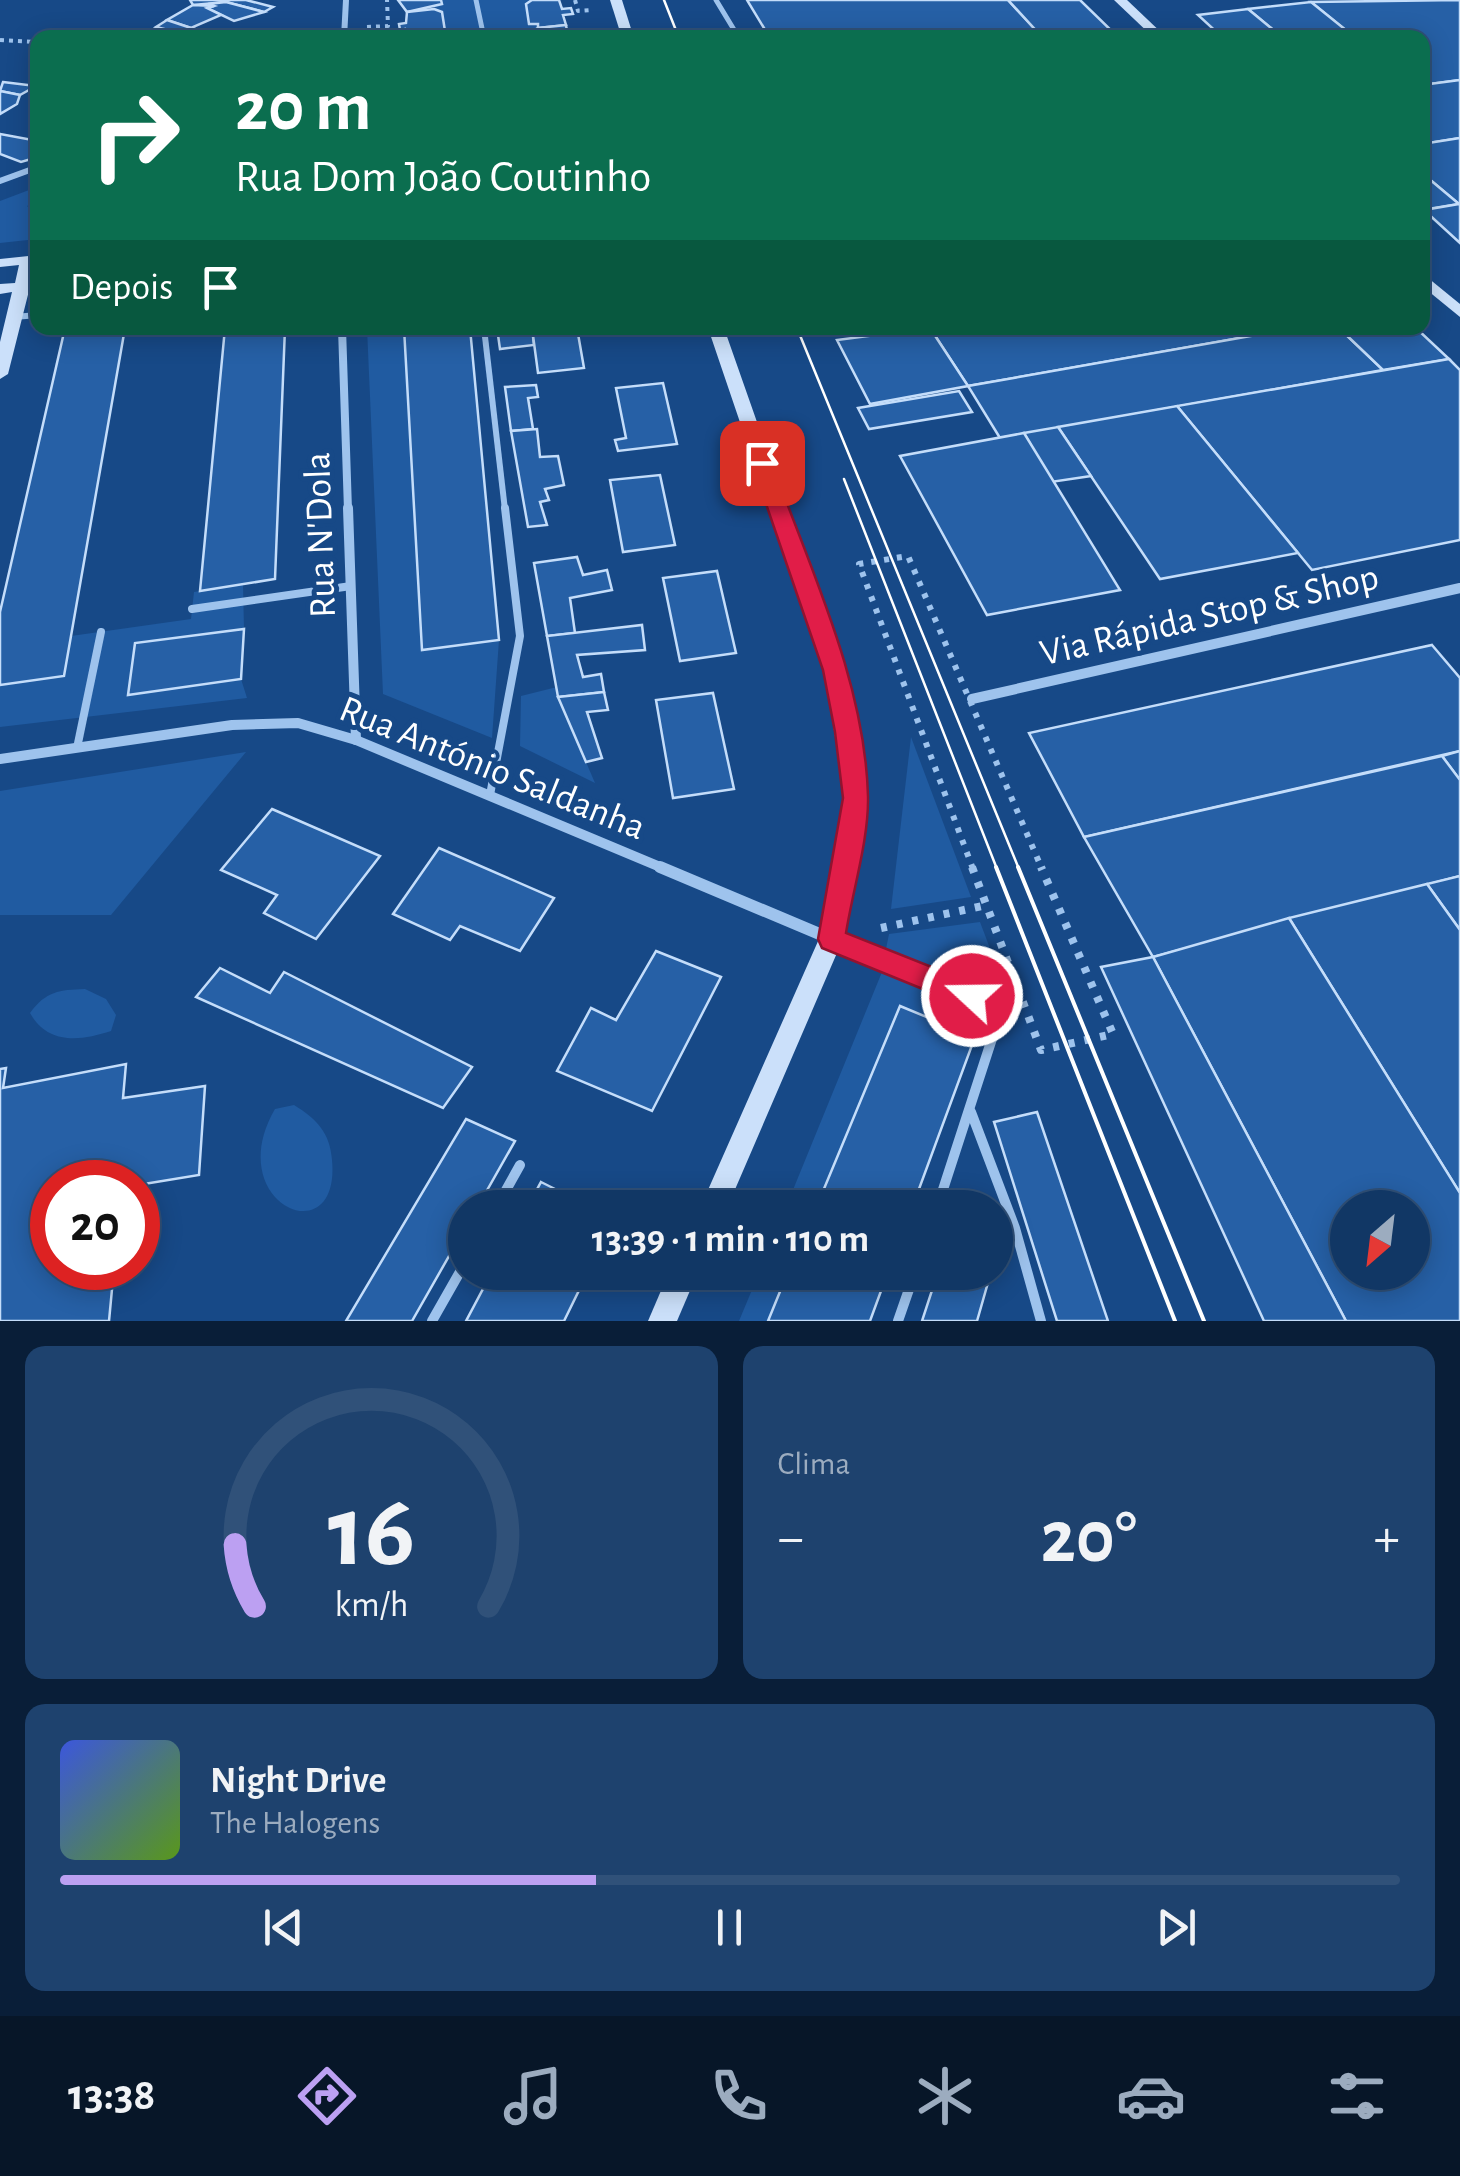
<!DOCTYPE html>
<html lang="pt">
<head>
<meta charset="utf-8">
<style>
  :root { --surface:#113765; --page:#1e426e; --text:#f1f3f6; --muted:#9cacbf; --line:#305179; --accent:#bca0f2 }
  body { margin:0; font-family:"Alegreya Sans",sans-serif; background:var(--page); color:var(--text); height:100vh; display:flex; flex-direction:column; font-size:38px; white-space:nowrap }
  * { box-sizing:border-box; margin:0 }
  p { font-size:32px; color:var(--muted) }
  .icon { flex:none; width:55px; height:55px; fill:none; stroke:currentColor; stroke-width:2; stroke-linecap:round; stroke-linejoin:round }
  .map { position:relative; height:1321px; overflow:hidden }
  .side { display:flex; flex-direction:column; gap:25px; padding:25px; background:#091e38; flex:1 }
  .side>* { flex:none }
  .hud { position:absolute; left:30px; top:30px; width:1400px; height:305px; border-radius:20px; box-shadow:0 5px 25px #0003,0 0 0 2px var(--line); background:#0b6e4f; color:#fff; overflow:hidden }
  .needle { width:65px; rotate:208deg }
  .controls { position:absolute; left:1330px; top:1190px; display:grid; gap:20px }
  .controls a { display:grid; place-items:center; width:100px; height:100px; border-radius:50%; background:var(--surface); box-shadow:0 5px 25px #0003,0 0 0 2px var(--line); font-size:50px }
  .speed { position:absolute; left:30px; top:1160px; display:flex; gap:20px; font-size:50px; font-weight:700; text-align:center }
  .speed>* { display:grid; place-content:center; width:130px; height:130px; border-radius:50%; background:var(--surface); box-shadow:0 5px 25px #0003,0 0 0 2px var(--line); line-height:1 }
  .speed .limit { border:15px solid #d22; background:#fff; color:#111 }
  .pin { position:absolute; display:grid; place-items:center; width:85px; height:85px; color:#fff; margin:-42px; border-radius:20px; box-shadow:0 5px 15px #0006 }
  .me { position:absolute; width:110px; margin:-55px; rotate:291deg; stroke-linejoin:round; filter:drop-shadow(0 0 8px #0008) }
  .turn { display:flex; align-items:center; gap:35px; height:210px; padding:0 40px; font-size:45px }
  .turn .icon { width:130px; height:130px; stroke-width:2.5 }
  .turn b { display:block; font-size:70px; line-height:85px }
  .then { display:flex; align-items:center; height:95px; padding:0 40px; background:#0003; gap:20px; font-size:38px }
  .big { font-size:75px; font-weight:600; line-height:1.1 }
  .side .tile { flex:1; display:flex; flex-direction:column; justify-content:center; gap:15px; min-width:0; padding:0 35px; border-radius:20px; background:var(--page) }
  .side .dial { align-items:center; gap:0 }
  .dial svg { height:260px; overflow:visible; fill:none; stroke:var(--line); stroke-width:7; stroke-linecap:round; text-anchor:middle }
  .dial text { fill:var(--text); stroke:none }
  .song { display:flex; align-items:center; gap:30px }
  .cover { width:120px; height:120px; border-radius:15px; background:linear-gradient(135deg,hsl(230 70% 55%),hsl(90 70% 35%)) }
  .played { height:10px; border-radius:5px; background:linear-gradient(90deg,var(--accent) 40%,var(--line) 40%) }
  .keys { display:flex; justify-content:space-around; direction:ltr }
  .heat { display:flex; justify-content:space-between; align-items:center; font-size:55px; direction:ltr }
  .side .tiles { flex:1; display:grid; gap:25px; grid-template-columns:1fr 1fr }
  .tile:last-child { grid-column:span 2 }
  .trip { position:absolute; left:448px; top:1190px; width:565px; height:100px; border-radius:50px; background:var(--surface); box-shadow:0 5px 25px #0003,0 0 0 2px var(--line); font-weight:600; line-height:100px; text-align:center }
  .menu { display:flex; height:160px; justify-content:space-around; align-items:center; background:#071628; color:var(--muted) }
  .menu .icon { width:70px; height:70px }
  .menu .on { color:var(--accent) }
  .menu b { font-size:45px; color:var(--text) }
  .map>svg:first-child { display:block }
  .green { fill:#205ba1 }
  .building { fill:#2660a6; stroke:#c4ddfa; stroke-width:2.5; fill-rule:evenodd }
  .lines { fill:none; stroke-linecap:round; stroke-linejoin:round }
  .path-far2 { stroke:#9ec3ed; stroke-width:4; stroke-dasharray:4 5; stroke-linecap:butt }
  .path-far1 { stroke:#9ec3ed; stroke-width:6; stroke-dasharray:5 8; stroke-linecap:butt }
  .path { stroke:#9ec3ed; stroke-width:8; stroke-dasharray:6 10; stroke-linecap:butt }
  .lane-far3 { stroke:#9ec3ed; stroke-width:5 }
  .lane-far2 { stroke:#9ec3ed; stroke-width:6 }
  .lane-far1 { stroke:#9ec3ed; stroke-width:8 }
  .lane { stroke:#9ec3ed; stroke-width:10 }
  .street-far3 { stroke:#9ec3ed; stroke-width:6 }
  .street-far2 { stroke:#9ec3ed; stroke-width:8 }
  .street-far1 { stroke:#9ec3ed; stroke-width:10 }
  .street { stroke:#9ec3ed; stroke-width:12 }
  .secondary { fill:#cbe0fa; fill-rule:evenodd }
  .tram-far1 { stroke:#fff; stroke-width:2.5 }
  .tram { stroke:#fff; stroke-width:4 }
  .route { fill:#e11d48; stroke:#92132f; stroke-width:2.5 }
  .labels { text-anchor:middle; stroke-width:10; stroke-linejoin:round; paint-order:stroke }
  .street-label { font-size:38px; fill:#fff; stroke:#174987 }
</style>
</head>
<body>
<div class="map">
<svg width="1460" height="1321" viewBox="0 0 1460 1321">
  <rect width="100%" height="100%" fill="#174987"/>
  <g class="green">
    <polygon points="441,0 532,0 526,5 529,24 538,24 538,31 531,32 532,37 438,37 438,32 445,31 442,12 434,9"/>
    <polygon points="37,187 37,201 27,206 37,216 37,239 0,243 0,201"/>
    <polygon points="367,328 404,328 422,649 499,640 492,738 383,694"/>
    <polygon points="243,584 244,629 135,643 129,694 241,679 247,698 0,727 0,685 71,636 191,619 194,592"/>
    <polygon points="557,687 558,697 595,783 520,746 521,696"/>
    <polygon points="911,737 971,897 891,909"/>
    <polygon points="246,752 111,915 0,915 0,791"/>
    <polygon points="980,922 1008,996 885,954 889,934"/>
    <polygon points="882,972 986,1012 975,1037 900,1006 816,1207 786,1207"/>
    <path d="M85 989 106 999 116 1015 111 1031C80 1041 48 1045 30 1013 46 991 59 990 85 989Z"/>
    <path d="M294 1105C317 1119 330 1133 332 1160 341 1256 220 1204 275 1109Z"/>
    <polygon points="759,1273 788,1273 768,1321 739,1321"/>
  </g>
  <g class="building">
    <polygon points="190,0 246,0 273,7 264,12 226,2 193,5"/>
    <polygon points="398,0 441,0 442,4 407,12"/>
    <polygon points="532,0 559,0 562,9 571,8 573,14 563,15 566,25 538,28 538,24 529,24 526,4"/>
    <polygon points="747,0 1008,0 1043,38 770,38"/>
    <polygon points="1008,0 1080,0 1119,38 1043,38"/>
    <polygon points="1460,0 1460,80 1422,85 1422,38 1355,38 1311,2"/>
    <polygon points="226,2 264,12 234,21 207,8 214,6 208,4"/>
    <polygon points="1311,2 1352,35 1283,38 1248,9"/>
    <polygon points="193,5 214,6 207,8 221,15 191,28 167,20"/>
    <polygon points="434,9 442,12 445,31 438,36 407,38 405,29 400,30 399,24 406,23 407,12"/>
    <polygon points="1248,9 1283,38 1223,38 1198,15"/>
    <polygon points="167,20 191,28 199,30 185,38 153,38 168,30 156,27"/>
    <polygon points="566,25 568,37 578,38 532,38 531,32 538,28"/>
    <polygon points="1460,80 1460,138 1422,144 1422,85"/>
    <polygon points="3,82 36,86 20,95 0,91"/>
    <polygon points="0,91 20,95 17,104 0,114"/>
    <polygon points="0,134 38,141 38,157 21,162 0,154"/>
    <polygon points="1460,138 1460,204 1459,204 1422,173 1422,144"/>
    <polygon points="1422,173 1459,204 1422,210"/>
    <polygon points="1459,204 1460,204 1460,243 1424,210"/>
    <polygon points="65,328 125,328 64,676 0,685 0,612"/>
    <polygon points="225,328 285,328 275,579 200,591"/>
    <polygon points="404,328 470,328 499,640 422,650"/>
    <polygon points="497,328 532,328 534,345 500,349"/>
    <polygon points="532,328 577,328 584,368 538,373"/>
    <polygon points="930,328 1296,328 968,386"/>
    <polygon points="930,328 968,386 870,404 837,340"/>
    <polygon points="1296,328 1339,328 1383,370 1000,438 968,386"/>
    <polygon points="1339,328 1416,328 1449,359 1383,370"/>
    <polygon points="1449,359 1460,370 1460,540 1312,570 1177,406"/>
    <polygon points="663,383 677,444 618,451 615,440 626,438 616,388"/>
    <polygon points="536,385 538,397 528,398 533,429 511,431 505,387"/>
    <polygon points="959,391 972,412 869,429 858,408"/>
    <polygon points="1177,406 1298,553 1160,579 1058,427"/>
    <polygon points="1058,427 1091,476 1051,482 1024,433"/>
    <polygon points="537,429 540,457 558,456 564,485 545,489 549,500 540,502 547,525 528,527 511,431"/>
    <polygon points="1024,433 1120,590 987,615 900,456"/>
    <polygon points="660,475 675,545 623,552 610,480"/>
    <polygon points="577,557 583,575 607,570 612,590 570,598 575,633 547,636 534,563"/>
    <polygon points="717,571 736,653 680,661 663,578"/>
    <polygon points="642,625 645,650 577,655 583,677 601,674 604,692 558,697 547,636"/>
    <polygon points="244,629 241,679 128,695 135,643"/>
    <polygon points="1432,645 1460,678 1460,751 1084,837 1029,733"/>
    <polygon points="604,692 608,710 587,712 602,758 586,762 558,697"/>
    <polygon points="713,693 734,789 673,798 656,700"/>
    <polygon points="1460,751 1460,780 1442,756"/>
    <polygon points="1442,756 1460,780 1460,876 1153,957 1084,837"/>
    <polygon points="272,809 380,856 316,939 264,913 277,895 221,870"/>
    <polygon points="439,848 554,898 520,951 460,926 450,940 393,914"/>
    <polygon points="1460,876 1460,930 1427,884"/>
    <polygon points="1427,884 1460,930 1460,1193 1289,918"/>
    <path d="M1289 918 1460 1193V1321H1346L1153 957ZM1348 1208H1412V1272H1348Z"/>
    <polygon points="656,951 721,977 652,1111 557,1071 591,1008 616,1020"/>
    <polygon points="1153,957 1346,1321 1264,1321 1101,967"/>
    <polygon points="220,968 270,993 284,972 472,1067 443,1108 196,997"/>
    <polygon points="900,1006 975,1037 912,1208 816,1208"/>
    <polygon points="126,1064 123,1098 205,1086 199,1175 138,1185 52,1182 52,1268 114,1268 109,1321 0,1321 0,1069 6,1068 3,1088"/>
    <polygon points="1037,1112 1108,1321 1057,1321 994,1122"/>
    <polygon points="466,1119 515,1141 477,1208 465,1208 465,1228 412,1321 346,1321"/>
    <polygon points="541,1182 593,1208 527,1208"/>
    <polygon points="492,1272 588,1272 564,1321 466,1321"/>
    <polygon points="788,1272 888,1272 870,1321 768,1321"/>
    <polygon points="938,1272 991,1272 977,1321 922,1321"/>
  </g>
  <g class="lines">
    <g class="path-far2">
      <polyline points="575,0 578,11 591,10"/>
      <polyline points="367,27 388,26 387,0"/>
      <polyline points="0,40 38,42"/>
    </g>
    <polyline class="path-far1" points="973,869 859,564 908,556 1042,869"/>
    <g class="path">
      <polyline points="972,867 1041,1050 1113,1034 1041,867"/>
      <polyline points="881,928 987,905"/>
    </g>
    <g class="lane-far3">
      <polyline points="476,0 484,38"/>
      <polyline points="716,0 739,38"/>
    </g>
    <g class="lane-far2">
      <polyline points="14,317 38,315"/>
      <polyline points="484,328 505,510"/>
    </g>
    <g class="lane-far1">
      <polyline points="192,609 351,586"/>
      <polyline points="77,748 101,632"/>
      <polyline points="490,795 520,636 505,508"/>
    </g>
    <g class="lane">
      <polyline points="836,941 1002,1008 937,1208"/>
      <polyline points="971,1112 1015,1228 1041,1321"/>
      <polyline points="496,1208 520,1165"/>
      <polyline points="432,1321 465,1263"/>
      <polyline points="898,1321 915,1272"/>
    </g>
    <g class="street-far3">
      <polyline points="344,38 346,0"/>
      <polyline points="0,181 38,167"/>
    </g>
    <polyline class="street-far2" points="342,328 348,510"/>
    <g class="street-far1">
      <polyline points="348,508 356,740"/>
      <polyline points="972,699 1460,588"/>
      <polyline points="0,759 232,725 298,723 356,740 665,869"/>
    </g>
    <polyline class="street" points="660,867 829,938"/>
    <g class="secondary">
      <polygon points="610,0 622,0 634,38 622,38"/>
      <polygon points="1114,0 1127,0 1167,38 1154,38"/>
      <polygon points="38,255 8,374 0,379 0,342 12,292 0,294 0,284 15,283 19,265 0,267 0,259"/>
      <polygon points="1422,273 1460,304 1460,317 1422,286"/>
      <polygon points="708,328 724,328 844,670 867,797 843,939 727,1208 700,1208 819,939 845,797 824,670"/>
      <polygon points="669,1272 698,1272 677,1321 648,1321"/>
    </g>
    <g class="tram-far1">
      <polyline points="664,0 679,38"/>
      <polyline points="797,328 1019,869"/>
      <polyline points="844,479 997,869"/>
    </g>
    <g class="tram">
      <polyline points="996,867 1175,1321"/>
      <polyline points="1018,867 1204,1321"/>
    </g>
  </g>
  <path class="route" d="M762 457 772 463C810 569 865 682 868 796 869 839 853 889 846 933L982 987 986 996 982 1005 972 1009 962 1005 822 948 818 939 843 798 835 732 823 670 752 463Z"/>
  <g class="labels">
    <g class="street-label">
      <text transform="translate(319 535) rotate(-92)" y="13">Rua N'Dola</text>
      <text transform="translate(1209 614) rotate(-13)" y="13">Via Rápida Stop &amp; Shop</text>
      <text transform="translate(493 767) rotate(22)" y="13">Rua António Saldanha</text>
    </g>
  </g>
</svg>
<div class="controls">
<a><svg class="needle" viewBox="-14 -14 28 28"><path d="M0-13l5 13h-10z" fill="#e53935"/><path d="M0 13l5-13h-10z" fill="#9cacbf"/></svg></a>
</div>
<div class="speed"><div class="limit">20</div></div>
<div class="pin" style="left:762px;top:463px;background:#d93025"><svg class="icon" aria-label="arrive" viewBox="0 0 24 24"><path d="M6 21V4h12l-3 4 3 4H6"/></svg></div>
<svg class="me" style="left:972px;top:996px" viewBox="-20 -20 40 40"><circle r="17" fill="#e11d48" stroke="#fff" stroke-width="3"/><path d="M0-11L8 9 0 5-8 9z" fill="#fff"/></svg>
<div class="trip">13:39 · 1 min · 110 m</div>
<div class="hud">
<div class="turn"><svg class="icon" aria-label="right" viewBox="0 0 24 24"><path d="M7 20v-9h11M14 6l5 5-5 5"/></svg><div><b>20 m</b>Rua Dom João Coutinho</div></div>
<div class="then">Depois<svg class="icon" aria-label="arrive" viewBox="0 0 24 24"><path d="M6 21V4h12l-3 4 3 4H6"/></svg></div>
</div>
</div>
<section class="side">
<div class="tiles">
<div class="tile dial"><svg viewBox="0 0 100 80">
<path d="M14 69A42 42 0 1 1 86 69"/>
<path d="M14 69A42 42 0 0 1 8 50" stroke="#bca0f2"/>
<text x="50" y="56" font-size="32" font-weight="700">16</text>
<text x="50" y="72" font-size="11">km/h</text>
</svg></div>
<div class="tile"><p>Clima</p>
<div class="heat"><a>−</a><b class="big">20°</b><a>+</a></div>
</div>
<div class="tile">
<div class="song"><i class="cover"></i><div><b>Night Drive</b><p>The Halogens</p></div></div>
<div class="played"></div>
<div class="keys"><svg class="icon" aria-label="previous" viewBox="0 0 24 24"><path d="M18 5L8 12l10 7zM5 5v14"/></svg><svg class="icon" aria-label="pause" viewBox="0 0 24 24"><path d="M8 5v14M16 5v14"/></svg><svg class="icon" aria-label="next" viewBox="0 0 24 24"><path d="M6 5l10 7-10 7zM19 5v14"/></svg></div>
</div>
</div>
</section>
<nav class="menu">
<b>13:38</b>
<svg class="icon on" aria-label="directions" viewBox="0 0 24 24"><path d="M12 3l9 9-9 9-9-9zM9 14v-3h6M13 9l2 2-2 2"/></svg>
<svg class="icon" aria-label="music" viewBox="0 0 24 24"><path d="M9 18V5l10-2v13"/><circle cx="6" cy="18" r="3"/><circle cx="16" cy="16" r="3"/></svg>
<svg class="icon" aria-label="phone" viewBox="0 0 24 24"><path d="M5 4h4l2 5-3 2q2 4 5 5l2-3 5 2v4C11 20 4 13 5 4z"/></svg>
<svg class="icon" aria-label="climate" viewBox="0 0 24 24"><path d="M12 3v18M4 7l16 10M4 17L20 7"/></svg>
<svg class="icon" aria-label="car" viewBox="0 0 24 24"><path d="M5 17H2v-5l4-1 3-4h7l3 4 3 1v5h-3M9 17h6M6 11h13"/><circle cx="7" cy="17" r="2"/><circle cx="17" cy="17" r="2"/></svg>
<svg class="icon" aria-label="filters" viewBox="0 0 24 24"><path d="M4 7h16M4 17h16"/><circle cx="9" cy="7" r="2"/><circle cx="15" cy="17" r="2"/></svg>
</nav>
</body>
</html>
